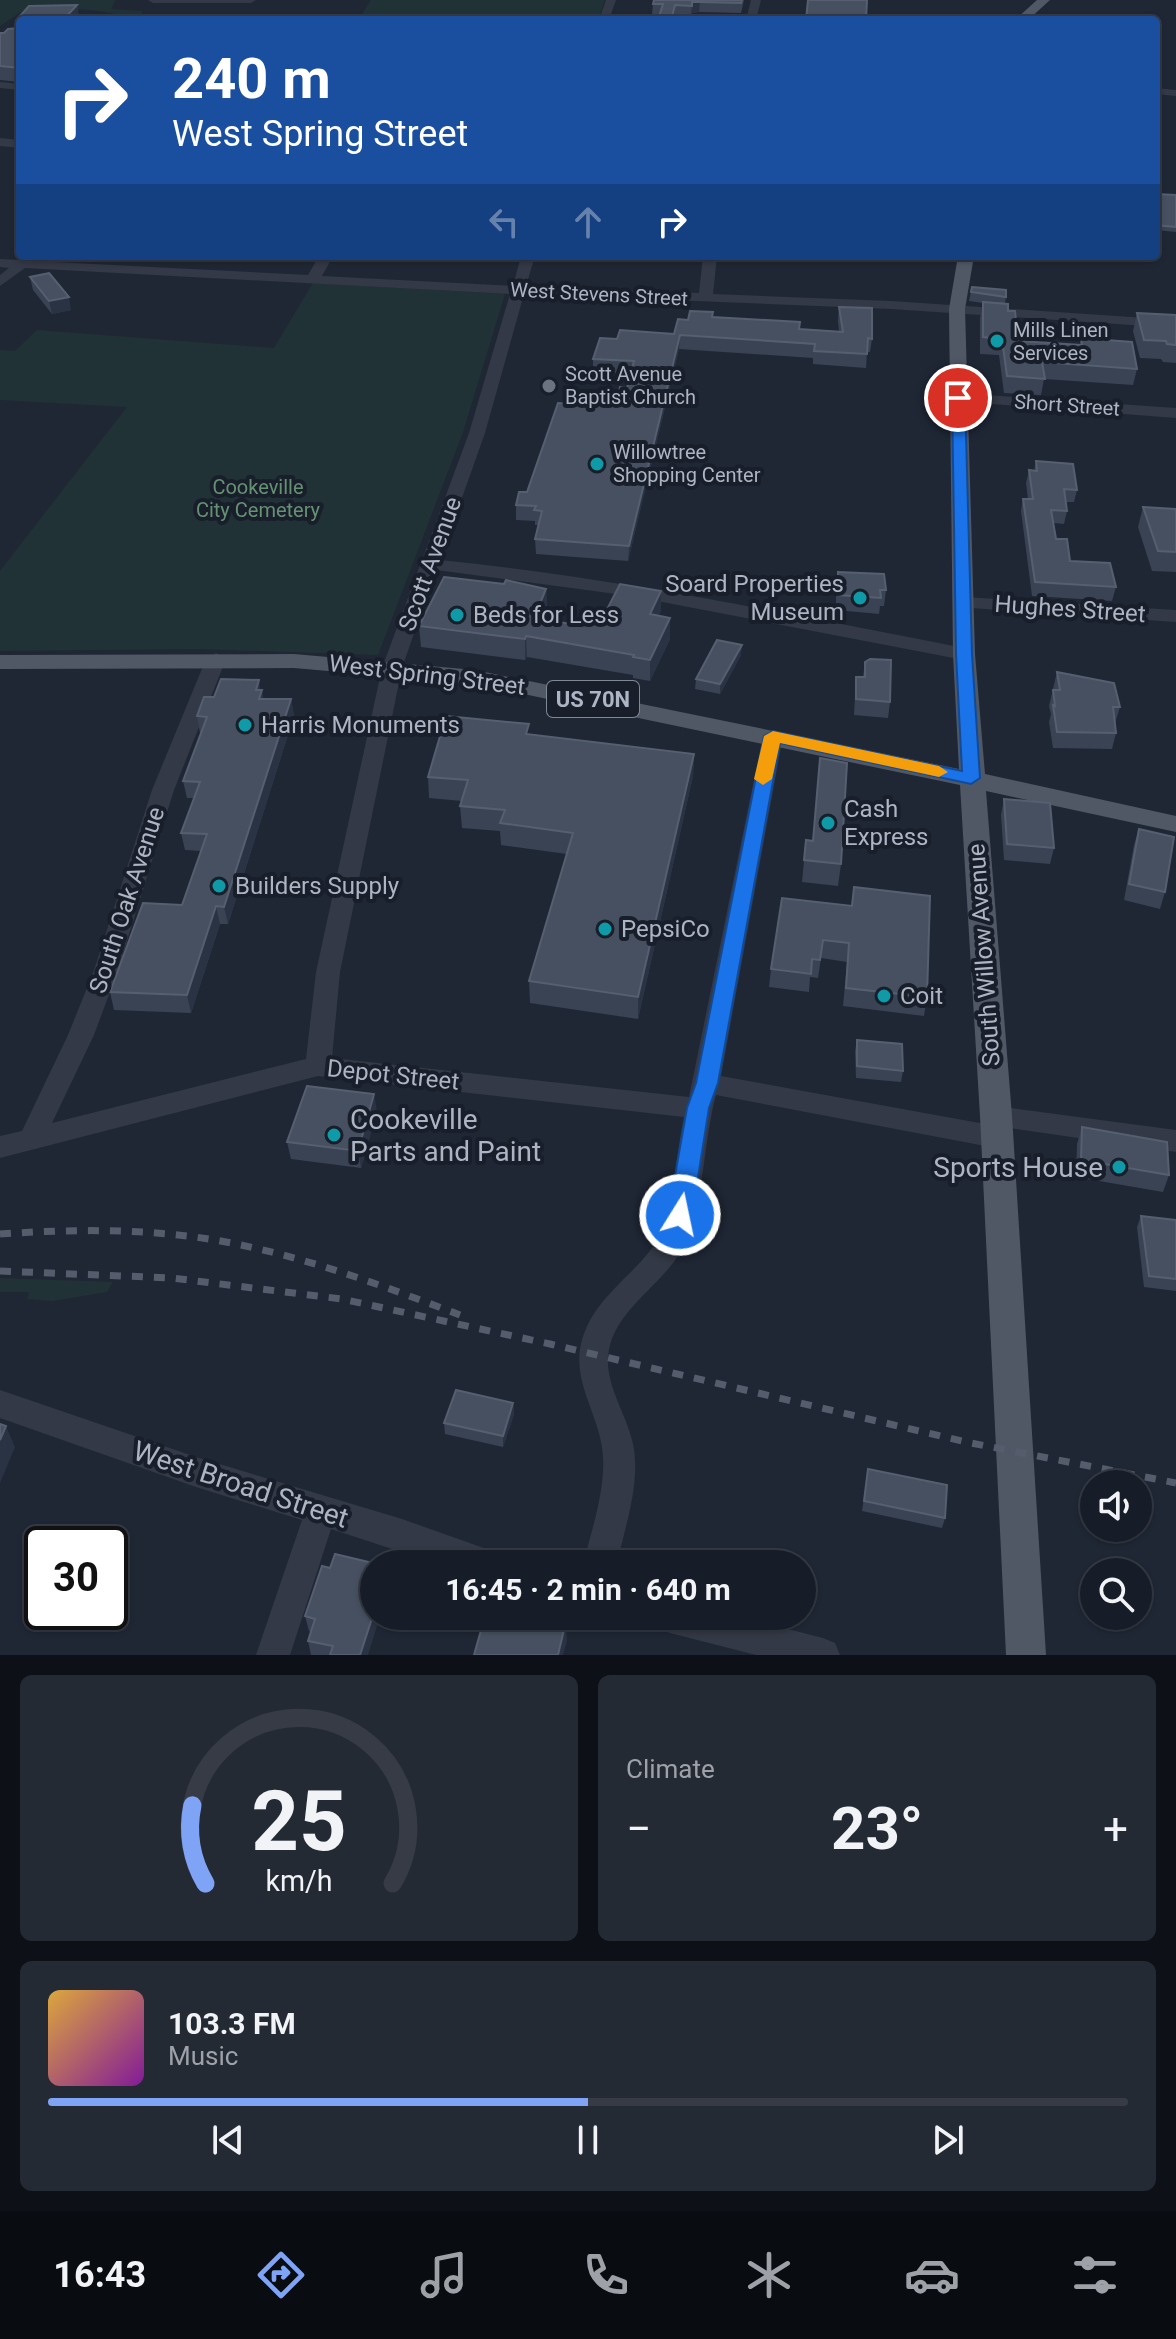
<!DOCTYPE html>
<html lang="en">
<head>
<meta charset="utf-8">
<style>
  :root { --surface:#171d28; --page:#242a34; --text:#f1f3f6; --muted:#9ea2a8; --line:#363b45; --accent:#7fa4f5 }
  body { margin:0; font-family:Roboto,sans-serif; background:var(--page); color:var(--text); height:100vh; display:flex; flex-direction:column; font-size:30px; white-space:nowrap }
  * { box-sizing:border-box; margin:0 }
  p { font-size:26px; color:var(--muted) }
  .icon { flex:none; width:44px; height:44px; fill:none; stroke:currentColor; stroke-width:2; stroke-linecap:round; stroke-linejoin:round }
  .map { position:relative; height:1655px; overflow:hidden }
  .drawer { display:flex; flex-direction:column; gap:20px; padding:20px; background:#0d1016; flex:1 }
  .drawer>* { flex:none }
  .top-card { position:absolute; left:16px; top:16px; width:1144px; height:244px; border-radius:8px; box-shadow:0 2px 6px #0004,0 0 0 2px var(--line); background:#1a4fa0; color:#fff; overflow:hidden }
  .controls { position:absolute; left:1080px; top:1470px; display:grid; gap:16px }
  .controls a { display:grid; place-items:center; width:72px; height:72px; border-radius:50%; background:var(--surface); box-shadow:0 2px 6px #0004,0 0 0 2px var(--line); font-size:40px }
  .speed { position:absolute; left:24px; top:1526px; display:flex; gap:16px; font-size:40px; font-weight:700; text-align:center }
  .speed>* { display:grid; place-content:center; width:104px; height:104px; border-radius:50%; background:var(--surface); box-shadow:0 2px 6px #0004,0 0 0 2px var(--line); line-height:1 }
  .speed .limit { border:4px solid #111; border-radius:12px; background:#fff; color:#111 }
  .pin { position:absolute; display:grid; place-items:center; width:68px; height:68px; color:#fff; margin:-34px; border:4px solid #fff; border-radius:50%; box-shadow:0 2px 8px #0007 }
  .me { position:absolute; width:88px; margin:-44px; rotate:10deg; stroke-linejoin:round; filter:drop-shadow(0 0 6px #0008) }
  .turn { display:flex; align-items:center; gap:28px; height:168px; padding:0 24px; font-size:36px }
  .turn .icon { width:104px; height:104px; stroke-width:2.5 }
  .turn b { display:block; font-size:56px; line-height:68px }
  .lanes { display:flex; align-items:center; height:76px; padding:0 24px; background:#0003; justify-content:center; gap:40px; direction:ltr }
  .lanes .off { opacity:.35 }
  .big { font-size:60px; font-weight:700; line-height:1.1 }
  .drawer .widget { flex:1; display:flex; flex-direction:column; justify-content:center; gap:12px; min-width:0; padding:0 28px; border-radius:12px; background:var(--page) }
  .drawer .dial { align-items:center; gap:0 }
  .dial svg { height:208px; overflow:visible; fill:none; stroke:var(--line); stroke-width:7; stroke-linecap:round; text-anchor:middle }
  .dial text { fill:var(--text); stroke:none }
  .song { display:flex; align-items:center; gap:24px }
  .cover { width:96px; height:96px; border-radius:12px; background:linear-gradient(135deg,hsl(40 70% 55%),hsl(290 70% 35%)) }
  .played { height:8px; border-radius:4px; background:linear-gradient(90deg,var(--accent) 50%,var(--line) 50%) }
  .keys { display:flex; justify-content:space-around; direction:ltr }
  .heat { display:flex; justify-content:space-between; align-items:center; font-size:44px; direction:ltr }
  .drawer .tiles { flex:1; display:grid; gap:20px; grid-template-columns:1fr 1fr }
  .widget:last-child { grid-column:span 2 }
  .trip { position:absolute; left:360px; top:1550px; width:456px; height:80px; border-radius:40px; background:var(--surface); box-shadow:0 2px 6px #0004,0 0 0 2px var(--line); font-weight:700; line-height:80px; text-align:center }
  .menu { display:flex; height:128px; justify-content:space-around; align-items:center; background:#090c10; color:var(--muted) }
  .menu .icon { width:56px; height:56px }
  .menu .on { color:var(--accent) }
  .menu b { font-size:36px; color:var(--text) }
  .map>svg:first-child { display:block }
  .green { fill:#213236 }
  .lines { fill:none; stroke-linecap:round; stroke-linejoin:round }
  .minor { fill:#333946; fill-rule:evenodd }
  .major { fill:#505866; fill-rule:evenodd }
  .rail { stroke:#555d6d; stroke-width:7; stroke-dasharray:11 11; stroke-linecap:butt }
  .wall { fill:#3a4354 }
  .shaded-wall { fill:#2a3343 }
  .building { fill:#465060; stroke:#565f70; stroke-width:2 }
  .route { fill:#1a73e8; stroke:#114b97; stroke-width:2 }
  .slow { fill:#f59e0b }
  .culture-dot { fill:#0f9aa8; stroke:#181e2a; stroke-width:3 }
  .worship-dot { fill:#6b7280; stroke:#181e2a; stroke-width:3 }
  .labels { text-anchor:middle; stroke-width:8; stroke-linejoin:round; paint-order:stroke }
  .far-street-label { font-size:20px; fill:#adb4c3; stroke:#181e2a }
  .far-poi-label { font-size:20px; fill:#adb4c3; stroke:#181e2a; text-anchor:start }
  .far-park-label { font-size:20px; fill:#659273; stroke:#181e2a }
  .shield { fill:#181e2a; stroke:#808795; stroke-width:2 }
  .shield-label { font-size:22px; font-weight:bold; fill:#adb4c3 }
  .street-label { font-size:24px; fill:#adb4c3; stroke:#181e2a }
  .poi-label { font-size:24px; fill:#adb4c3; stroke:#181e2a; text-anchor:start }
  .near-poi-label { font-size:28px; fill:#adb4c3; stroke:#181e2a; text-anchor:start }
  .near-street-label { font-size:28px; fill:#adb4c3; stroke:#181e2a }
</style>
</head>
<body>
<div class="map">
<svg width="1176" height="1655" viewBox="0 0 1176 1655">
  <rect width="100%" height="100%" fill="#1f2735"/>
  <g class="green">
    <path d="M0 0H115L111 9 142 11 141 20C128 20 123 15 110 13 87 8 61 9 37 8H27L0 26Z"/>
    <polygon points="371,0 605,0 598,20 358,20"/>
    <polygon points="313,283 505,294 463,432 378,655 200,649 0,651 0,571 127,407 0,400 0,350 15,351 37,330 274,348"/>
    <polygon points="0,1278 113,1282 107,1292 52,1301 27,1299 29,1292 0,1292"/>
  </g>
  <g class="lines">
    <g class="minor">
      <polygon points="148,0 256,0 251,3 153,3"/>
      <polygon points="606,0 616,0 609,20 599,20"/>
      <polygon points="751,0 761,0 756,20 746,20"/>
      <polygon points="0,82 20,84 20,90 0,88"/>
      <polygon points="1156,88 1176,90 1176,96 1156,94"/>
      <polygon points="0,138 20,140 20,148 0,146"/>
      <path d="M23 256H33L34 261 308 275 319 256H333L322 276 513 286 521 256H535L526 286 699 293 703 256H717L713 294 891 301 1176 320V328L891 309 524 294 485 433 440 560C617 578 790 614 964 648L974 654 964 660 631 596 436 570 402 668 340 972 332 1058 689 1097 763 736 773 730 783 736 721 1076 996 1126 1005 1130 1009 1137 1005 1144 996 1148 716 1095C703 1142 704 1208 682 1249 662 1287 612 1310 608 1357 606 1387 627 1415 633 1444 641 1483 625 1526 617 1564H583C592 1529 605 1492 603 1456 601 1417 572 1384 581 1344 592 1296 637 1276 660 1236 673 1214 677 1146 684 1117L318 1076 0 1158V1136L22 1131 68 1035 93 973 152 790 206 659 216 653 226 659 174 790 117 973 94 1035 52 1123 306 1059 316 972 382 668 469 433 510 294 25 268 0 286V275L9 268 0 267V259L19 260Z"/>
      <polygon points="958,393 1176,408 1176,418 953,401 950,398"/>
      <polygon points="963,597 1176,610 1176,622 956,607 954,603"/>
      <polygon points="996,1106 1176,1130 1176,1152 996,1126 987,1123 983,1116 987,1109"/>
      <polygon points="0,1390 196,1457 402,1519 495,1552 500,1564 438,1564 331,1529 290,1655 256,1655 302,1520 196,1487 0,1418"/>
      <polygon points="653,1616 737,1616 823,1638 835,1643 840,1655 756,1655 670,1633 658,1628"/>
    </g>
    <g class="major">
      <polygon points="1037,0 1050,0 1028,20 1015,20"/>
      <polygon points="958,256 974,256 965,309 975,654 985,774 1176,816 1176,832 986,791 1012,1116 1046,1655 1006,1655 980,1116 960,785 475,684 294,668 0,669 0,655 294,654 475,670 959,769 953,654 949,309"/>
    </g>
    <g class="rail">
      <path d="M0 1234C75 1229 152 1228 226 1242 306 1257 384 1286 460 1315"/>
      <polyline points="0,1271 172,1278 342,1299 550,1344 966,1442 1176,1483"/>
    </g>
  </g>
  <g class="wall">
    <polygon points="744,0 741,13 699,12 692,13 691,16 652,14 653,4"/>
    <polygon points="77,5 79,18 78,20 20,20 20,82 0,80 0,33 4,33 8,29 19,28 18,18 29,6"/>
    <polygon points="1156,194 1176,195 1176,232 1156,230"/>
    <polygon points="30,277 71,310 52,314 33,290"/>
    <polygon points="972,287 1006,297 1005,303 1008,311 1018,341 1080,345 1081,338 1137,369 1133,385 1044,379 1041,395 1004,393 999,355 980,354 980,318 983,303 969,301"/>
    <polygon points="839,307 872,339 870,352 867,352 866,368 813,364 813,358 679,349 628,561 536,554 535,539 539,525 535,525 535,521 516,520 516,505 527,492 615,407 627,388 630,374 593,372 593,359 617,339 674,334 688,320 713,317 799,329 839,331 838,321"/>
    <polygon points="1137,313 1176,315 1176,363 1163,362 1161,359 1140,358 1133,331"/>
    <polygon points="1036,461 1077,490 1074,502 1066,502 1067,511 1064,524 1054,523 1056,539 1070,561 1116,587 1112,601 1032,596 1021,511 1023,499 1028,499 1026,483 1029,470 1034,471"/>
    <polygon points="1143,507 1176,509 1176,572 1152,571 1138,527"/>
    <polygon points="838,572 886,590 884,606 880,606 879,614 836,610 836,587"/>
    <polygon points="546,589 547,609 543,619 577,625 599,625 661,591 661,611 658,616 670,618 670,639 650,681 633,678 633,675 527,657 525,660 421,647 419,626"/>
    <polygon points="741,655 720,694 695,689 696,679"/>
    <polygon points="865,662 890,702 888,718 854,715 856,677 863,677"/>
    <polygon points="1057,672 1120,707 1115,723 1116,733 1112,749 1053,748 1049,722 1051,714 1049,706"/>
    <polygon points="260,690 263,699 291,699 294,716 228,924 220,924 191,1013 114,1010 110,992 182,905 201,851 185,850 181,833 194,798 187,798 183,781 201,733 200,733 197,716 214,697"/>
    <polygon points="529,735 694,754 693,776 638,1019 530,1003 529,981 567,854 501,845 500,831 462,828 460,806 462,801 429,798 428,777"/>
    <polygon points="820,758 841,864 838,886 802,882 806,840 813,841"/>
    <polygon points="1004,799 1054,848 1050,864 1004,860 1001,815"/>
    <polygon points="1139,829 1165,892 1160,909 1124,900 1134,845"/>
    <polygon points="854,887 927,997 924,1016 843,1006 847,962 821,958 818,978 810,977 809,992 769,987 771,969 851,906"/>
    <polygon points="857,1040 903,1071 901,1082 856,1078 855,1051"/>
    <polygon points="377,1111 361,1168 291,1159 287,1142"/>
    <polygon points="1082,1127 1169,1175 1163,1192 1076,1177 1077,1144"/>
    <polygon points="1141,1216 1176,1220 1176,1291 1144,1287 1137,1227"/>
    <polygon points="513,1403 514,1414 503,1447 445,1434 444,1423"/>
    <polygon points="868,1469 945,1518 942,1528 862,1511"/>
    <polygon points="322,1566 368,1655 311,1655 308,1641 311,1632 309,1631 305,1616"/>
  </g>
  <g class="shaded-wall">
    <polygon points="692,2 700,2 699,12 692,13 691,16"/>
    <polygon points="77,5 79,18 78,20 63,20"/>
    <polygon points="69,297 71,310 52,314 49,301"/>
    <polygon points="680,335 679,349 628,561 629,546"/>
    <polygon points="546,589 547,609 534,639 534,618"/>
    <polygon points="661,591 661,611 649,635 650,614"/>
    <polygon points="670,618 670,639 650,681 650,660"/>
    <polygon points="526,636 527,657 525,660 525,639"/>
    <polygon points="742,645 741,655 720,694 720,684"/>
    <polygon points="259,680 261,693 262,690 265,707 256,690"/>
    <polygon points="291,699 294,716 228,924 224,907"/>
    <polygon points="694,754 693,776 638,1019 638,997"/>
    <polygon points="216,906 220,924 191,1013 187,995"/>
    <polygon points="374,1094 377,1111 361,1168 358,1151"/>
    <polygon points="513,1403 514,1414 503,1447 503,1436"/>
    <polygon points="6,1426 15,1447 0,1483 0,1440"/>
    <polygon points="374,1612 374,1616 380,1616 368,1655 360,1655"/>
    <polygon points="566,1621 567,1641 563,1655 558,1655"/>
  </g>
  <g class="building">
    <polygon points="654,0 742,0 741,3 700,2 692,2 692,6 675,5 671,20 658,20 663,4 653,4"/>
    <polygon points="808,0 867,0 866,20 806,20"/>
    <polygon points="77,5 63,20 20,20 20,68 0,66 0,33 4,33 8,29 19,28 18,18 29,6"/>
    <polygon points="1156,194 1176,195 1176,227 1156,225"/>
    <polygon points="49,273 69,297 49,301 30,277"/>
    <polygon points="972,287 1006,290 1006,297 971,292"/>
    <polygon points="983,302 1008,304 1008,311 1015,311 1018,341 1082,345 1081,338 1132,342 1137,369 1042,362 1045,379 1007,376 1002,339 983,337"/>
    <polygon points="839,307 872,308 872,339 868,338 867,354 814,351 815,344 680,335 629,546 535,539 542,511 534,510 536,506 516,505 519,492 527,492 558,403 615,407 620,387 627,388 634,361 593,359 600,338 617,339 620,330 674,334 678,319 688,320 690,311 713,312 712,317 800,322 799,329 843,332"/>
    <polygon points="1137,313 1176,315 1176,345 1167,344 1166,341 1144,340"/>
    <polygon points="1036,461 1073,464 1077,490 1064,489 1067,511 1051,510 1056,539 1067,539 1070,561 1110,563 1116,587 1035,582 1023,499 1033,499 1029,470 1037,471"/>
    <polygon points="1143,507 1176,509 1176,552 1158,551"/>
    <polygon points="838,572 884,574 886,590 880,590 881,598 838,595"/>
    <polygon points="444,577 504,584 506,580 546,589 534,618 577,625 578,622 599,625 620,584 661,591 650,614 670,618 650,660 633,657 634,655 526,636 525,639 419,626"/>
    <polygon points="717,640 742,645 720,684 696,679"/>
    <polygon points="870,659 891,660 890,702 856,699 856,677 865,677 865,662"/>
    <polygon points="1057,672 1114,683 1120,707 1113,707 1116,733 1057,732 1053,705 1055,706 1053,690 1060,690"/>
    <polygon points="221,679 259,680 256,690 262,690 259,699 291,699 224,907 216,906 187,995 110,992 143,903 182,905 207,834 181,833 200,782 183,781 207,717 197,716 204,697 214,697"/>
    <polygon points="446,716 529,724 526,734 694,754 638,997 529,981 573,833 500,823 505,810 460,806 468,780 428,777"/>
    <polygon points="820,758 847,763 841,864 804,860 806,840 813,841"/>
    <polygon points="1004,799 1050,803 1054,848 1007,844"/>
    <polygon points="1139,829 1174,837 1165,892 1129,884"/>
    <polygon points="854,887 930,896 927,997 846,988 849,943 823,940 820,960 812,959 811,974 771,969 782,898 852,906"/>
    <polygon points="857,1040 902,1044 903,1071 857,1066"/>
    <polygon points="307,1086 374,1094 358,1151 287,1142"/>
    <polygon points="1082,1127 1167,1142 1169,1175 1081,1160"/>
    <polygon points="1141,1216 1176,1220 1176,1279 1149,1276"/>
    <polygon points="456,1390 513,1403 503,1436 444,1423"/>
    <polygon points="0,1424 6,1426 0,1440"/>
    <polygon points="868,1469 947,1485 945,1518 864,1501"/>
    <polygon points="335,1554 377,1564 374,1564 374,1612 360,1655 330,1655 333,1646 308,1641 315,1619 305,1616 322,1566 330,1568"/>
    <polygon points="485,1616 544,1616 566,1621 558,1655 474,1655"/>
  </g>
  <polygon class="route" points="958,394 965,398 972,654 980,778 971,784 780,743 718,1083 709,1108 692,1215 688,1222 680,1225 672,1222 668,1215 687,1108 696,1083 764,736 773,731 962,771 956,654 952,398"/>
  <polygon class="slow" points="773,731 939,766 948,772 939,777 780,743 772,779 763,785 754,779 764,736"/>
  <g class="culture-dot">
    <circle cx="997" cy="341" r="8"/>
    <circle cx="597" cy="464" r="8"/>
    <circle cx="860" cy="598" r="8"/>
    <circle cx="457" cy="615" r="8"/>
    <circle cx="245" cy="725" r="8"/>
    <circle cx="828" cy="823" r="8"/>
    <circle cx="219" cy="886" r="8"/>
    <circle cx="605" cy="929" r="8"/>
    <circle cx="884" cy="996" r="8"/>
    <circle cx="334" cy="1135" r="8"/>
    <circle cx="1119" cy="1167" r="8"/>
  </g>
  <circle class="worship-dot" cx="549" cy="386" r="8"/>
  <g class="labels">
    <g class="far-street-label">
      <text transform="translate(599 294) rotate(3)" y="7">West Stevens Street</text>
      <text transform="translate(1067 405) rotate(4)" y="7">Short Street</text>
    </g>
    <g class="far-poi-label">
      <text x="1013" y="337">Mills Linen<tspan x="1013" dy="23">Services</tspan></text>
      <text x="565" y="381">Scott Avenue<tspan x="565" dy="23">Baptist Church</tspan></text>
      <text x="613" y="459">Willowtree<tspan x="613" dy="23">Shopping Center</tspan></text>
    </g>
    <g class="far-park-label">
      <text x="258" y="494">Cookeville<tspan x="258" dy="23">City Cemetery</tspan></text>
    </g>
    <rect class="shield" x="547" y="681" width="92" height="36" rx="6"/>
    <g class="shield-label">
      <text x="593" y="707">US 70N</text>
    </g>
    <g class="street-label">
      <text transform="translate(430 564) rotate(-70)" y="8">Scott Avenue</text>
      <text transform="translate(1070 609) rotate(4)" y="8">Hughes Street</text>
      <text transform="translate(427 675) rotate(7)" y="8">West Spring Street</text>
      <text transform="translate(127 900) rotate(-72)" y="8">South Oak Avenue</text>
      <text transform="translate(984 955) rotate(-94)" y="8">South Willow Avenue</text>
      <text transform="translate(393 1075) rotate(6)" y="8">Depot Street</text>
    </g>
    <g class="poi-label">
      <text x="844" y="592" text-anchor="end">Soard Properties<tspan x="844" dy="28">Museum</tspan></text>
      <text x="473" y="623">Beds for Less</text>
      <text x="261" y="733">Harris Monuments</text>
      <text x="844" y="817">Cash<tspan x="844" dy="28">Express</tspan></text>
      <text x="235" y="894">Builders Supply</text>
      <text x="621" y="937">PepsiCo</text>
      <text x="900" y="1004">Coit</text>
    </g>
    <g class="near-poi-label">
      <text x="350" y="1129">Cookeville<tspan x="350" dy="32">Parts and Paint</tspan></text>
      <text x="1103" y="1177" text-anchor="end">Sports House</text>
    </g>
    <g class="near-street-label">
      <text transform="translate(241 1484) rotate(18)" y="10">West Broad Street</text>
    </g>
  </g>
</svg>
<div class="controls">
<a><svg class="icon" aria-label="sound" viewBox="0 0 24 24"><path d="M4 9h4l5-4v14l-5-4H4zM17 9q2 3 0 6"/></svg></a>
<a><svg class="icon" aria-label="search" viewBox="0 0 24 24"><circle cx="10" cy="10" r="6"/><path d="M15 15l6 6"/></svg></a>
</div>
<div class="speed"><div class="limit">30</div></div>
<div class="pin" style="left:958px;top:398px;background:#d93025"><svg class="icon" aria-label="arrive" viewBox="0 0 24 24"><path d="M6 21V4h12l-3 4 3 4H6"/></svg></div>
<svg class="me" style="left:680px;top:1215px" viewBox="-20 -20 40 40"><circle r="17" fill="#1a73e8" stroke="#fff" stroke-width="3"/><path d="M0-11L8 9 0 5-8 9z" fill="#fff"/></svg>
<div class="trip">16:45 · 2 min · 640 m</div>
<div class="top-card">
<div class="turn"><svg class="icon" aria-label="right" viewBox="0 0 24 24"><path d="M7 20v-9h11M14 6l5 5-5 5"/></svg><div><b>240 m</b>West Spring Street</div></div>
<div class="lanes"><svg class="icon off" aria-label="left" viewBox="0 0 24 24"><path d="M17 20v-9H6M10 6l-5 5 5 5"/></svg><svg class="icon off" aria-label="ahead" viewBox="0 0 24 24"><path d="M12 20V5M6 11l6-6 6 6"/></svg><svg class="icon" aria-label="right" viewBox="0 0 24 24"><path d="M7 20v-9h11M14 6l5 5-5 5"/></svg></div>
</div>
</div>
<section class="drawer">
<div class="tiles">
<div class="widget dial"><svg viewBox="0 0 100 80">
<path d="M14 69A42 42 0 1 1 86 69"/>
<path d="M14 69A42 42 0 0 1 9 39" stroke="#7fa4f5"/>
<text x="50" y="56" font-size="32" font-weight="700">25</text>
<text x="50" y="72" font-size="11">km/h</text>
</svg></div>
<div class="widget"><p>Climate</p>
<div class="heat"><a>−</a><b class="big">23°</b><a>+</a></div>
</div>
<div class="widget">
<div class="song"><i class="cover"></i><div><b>103.3 FM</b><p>Music</p></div></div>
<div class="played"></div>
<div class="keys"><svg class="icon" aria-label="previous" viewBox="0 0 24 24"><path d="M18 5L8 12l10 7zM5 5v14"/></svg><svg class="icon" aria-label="pause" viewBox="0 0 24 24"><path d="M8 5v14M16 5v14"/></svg><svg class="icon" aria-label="next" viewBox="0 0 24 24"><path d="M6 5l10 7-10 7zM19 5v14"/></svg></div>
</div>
</div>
</section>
<nav class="menu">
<b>16:43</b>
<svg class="icon on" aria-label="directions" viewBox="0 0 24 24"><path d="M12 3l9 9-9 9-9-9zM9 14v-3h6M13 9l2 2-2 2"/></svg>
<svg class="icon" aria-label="music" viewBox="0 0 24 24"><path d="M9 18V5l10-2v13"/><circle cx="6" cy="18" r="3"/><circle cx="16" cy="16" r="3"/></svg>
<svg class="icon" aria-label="phone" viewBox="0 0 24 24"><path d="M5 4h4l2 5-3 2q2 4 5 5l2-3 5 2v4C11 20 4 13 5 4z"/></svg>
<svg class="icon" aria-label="climate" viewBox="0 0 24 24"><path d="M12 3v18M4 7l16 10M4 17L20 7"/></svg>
<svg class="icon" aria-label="car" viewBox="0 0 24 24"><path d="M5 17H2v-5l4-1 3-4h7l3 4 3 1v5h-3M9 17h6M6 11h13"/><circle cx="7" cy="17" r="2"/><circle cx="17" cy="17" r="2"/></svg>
<svg class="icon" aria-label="filters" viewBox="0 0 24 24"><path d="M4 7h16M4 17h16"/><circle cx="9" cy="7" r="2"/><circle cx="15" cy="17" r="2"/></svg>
</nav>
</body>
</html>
